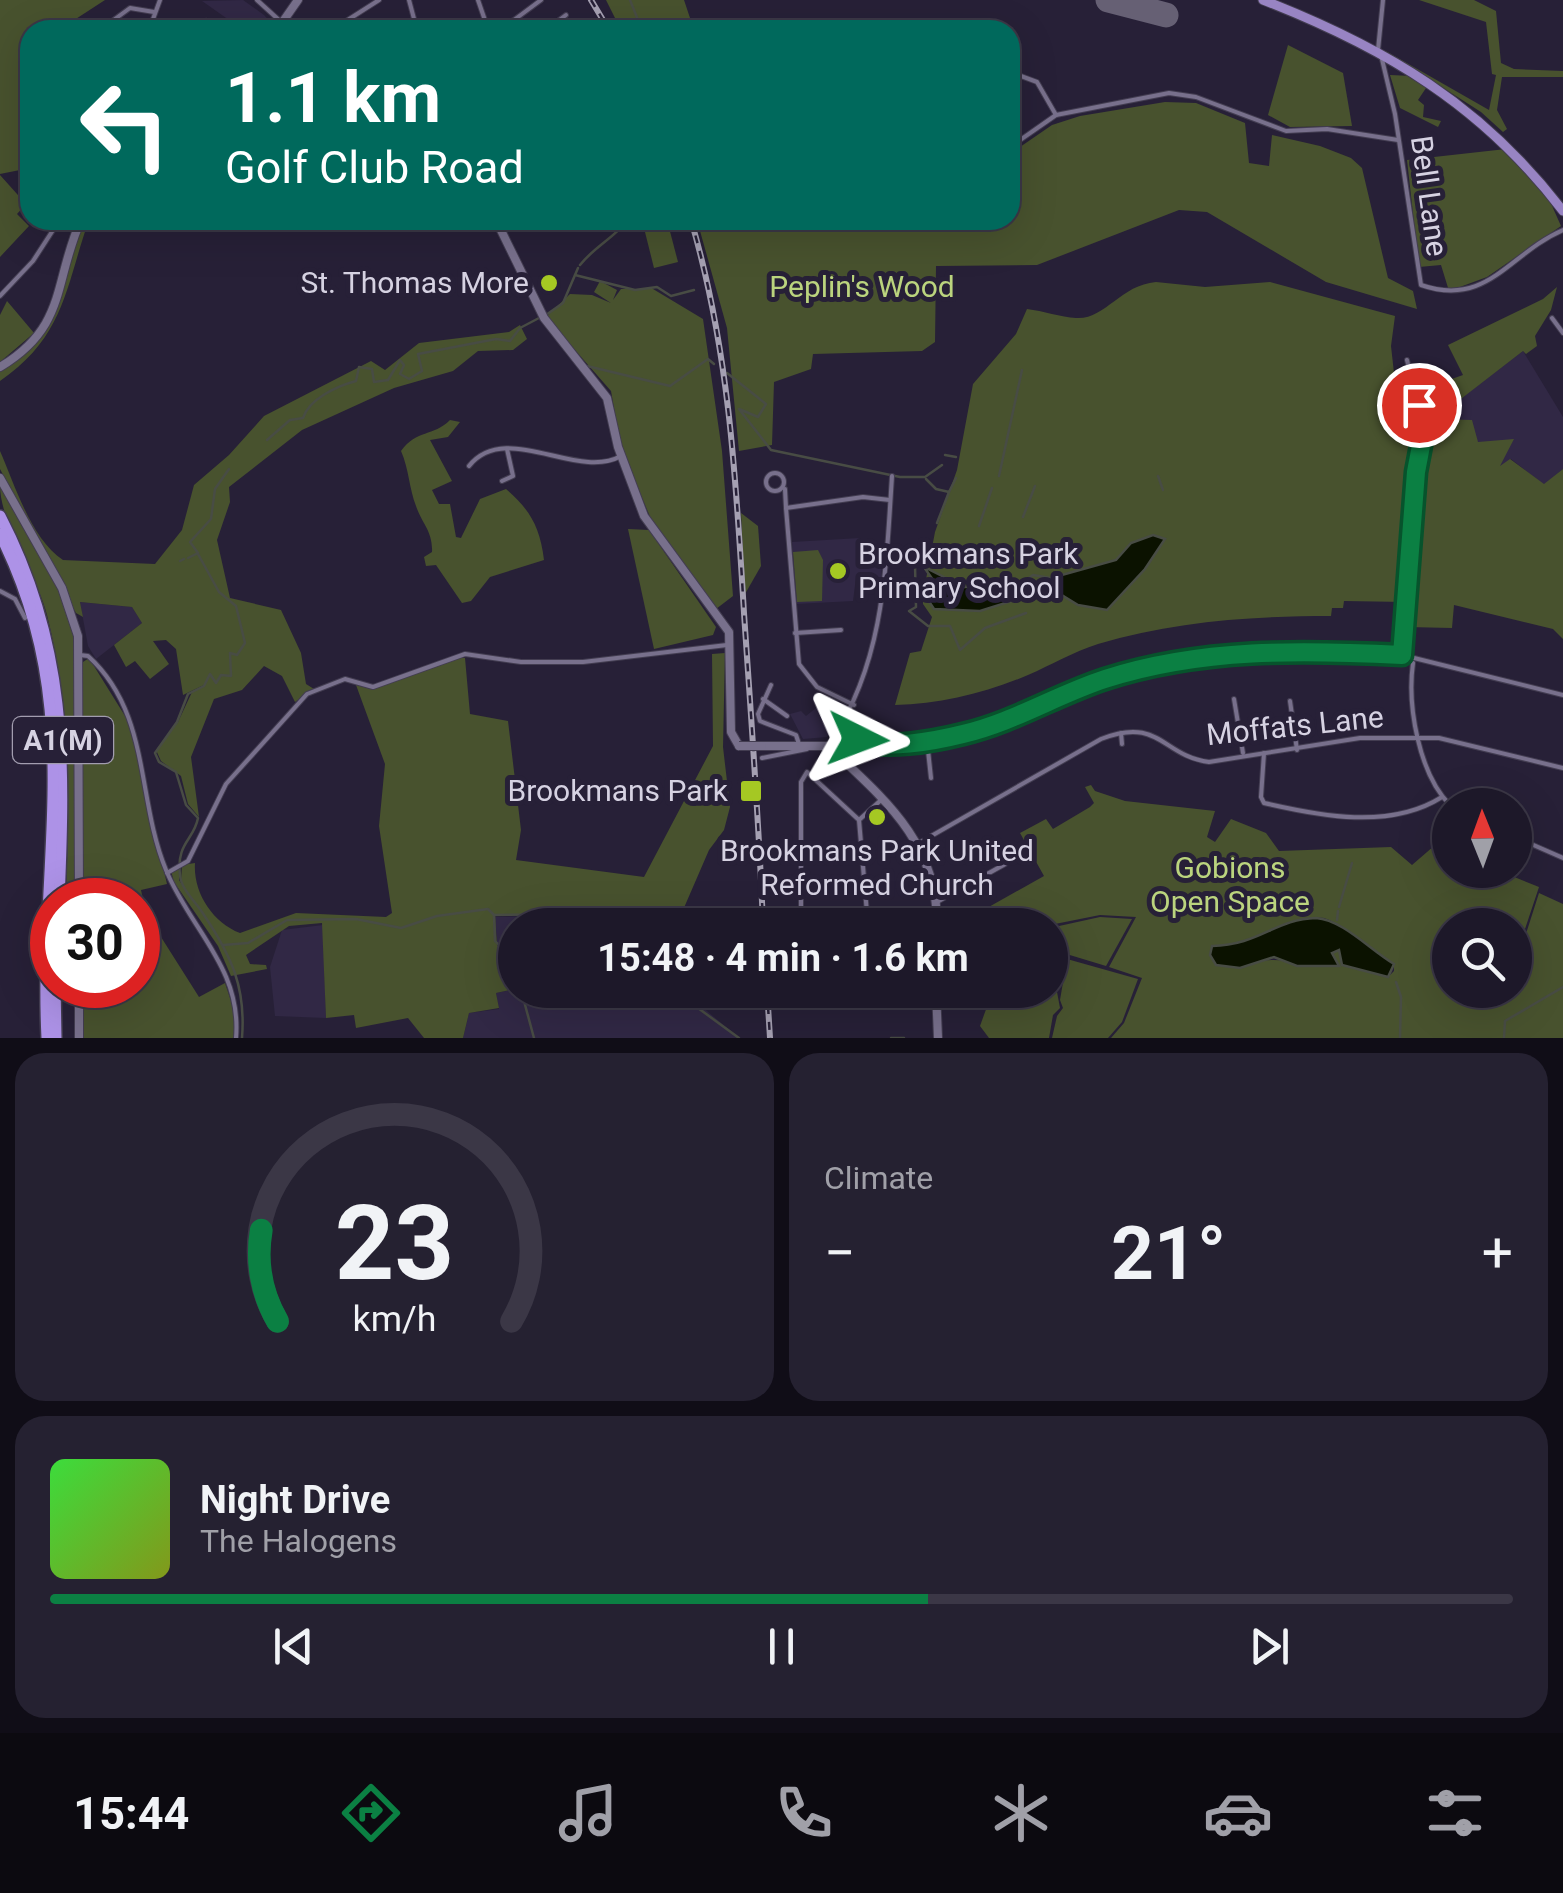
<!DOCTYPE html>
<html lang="en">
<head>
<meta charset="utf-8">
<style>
  :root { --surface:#1d1829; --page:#252131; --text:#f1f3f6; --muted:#a0a0a8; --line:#3b3746; --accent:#0b8043 }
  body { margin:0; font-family:Roboto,sans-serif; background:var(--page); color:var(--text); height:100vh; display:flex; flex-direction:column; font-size:38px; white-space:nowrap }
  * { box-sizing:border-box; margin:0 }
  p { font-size:32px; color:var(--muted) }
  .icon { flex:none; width:55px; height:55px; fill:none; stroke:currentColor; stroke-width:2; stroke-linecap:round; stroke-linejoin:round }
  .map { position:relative; height:1038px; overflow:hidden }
  .side { display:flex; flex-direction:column; gap:15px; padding:15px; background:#100d17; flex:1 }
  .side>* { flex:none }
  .guide { position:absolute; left:20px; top:20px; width:1000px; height:210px; border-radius:30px; box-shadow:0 10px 40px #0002,0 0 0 2px var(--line); background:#00695c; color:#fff; overflow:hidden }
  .needle { width:65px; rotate:359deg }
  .buttons { position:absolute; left:1432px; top:788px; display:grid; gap:20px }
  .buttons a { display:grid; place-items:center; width:100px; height:100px; border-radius:50%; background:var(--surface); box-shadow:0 10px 40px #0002,0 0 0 2px var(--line); font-size:50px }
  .speed { position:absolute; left:30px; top:878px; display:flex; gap:20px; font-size:50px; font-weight:700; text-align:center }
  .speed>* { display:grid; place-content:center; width:130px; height:130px; border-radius:50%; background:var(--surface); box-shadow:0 10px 40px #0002,0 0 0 2px var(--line); line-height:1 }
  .speed .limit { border:15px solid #d22; background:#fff; color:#111 }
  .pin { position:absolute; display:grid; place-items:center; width:85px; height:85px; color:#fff; margin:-42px; border:5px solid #fff; border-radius:50%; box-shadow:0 2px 10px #0007 }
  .me { position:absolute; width:110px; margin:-55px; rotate:93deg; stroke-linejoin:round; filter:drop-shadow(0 0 8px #0008) }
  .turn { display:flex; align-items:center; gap:35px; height:210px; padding:0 40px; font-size:45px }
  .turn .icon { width:130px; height:130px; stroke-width:2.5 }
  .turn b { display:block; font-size:70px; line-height:85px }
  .big { font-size:75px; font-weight:700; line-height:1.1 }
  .side .widget { flex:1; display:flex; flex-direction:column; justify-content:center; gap:15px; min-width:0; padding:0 35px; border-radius:30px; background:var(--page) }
  .side .dial { align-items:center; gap:0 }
  .dial svg { height:260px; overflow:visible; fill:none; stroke:var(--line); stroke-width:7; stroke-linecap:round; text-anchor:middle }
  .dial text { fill:var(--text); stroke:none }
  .song { display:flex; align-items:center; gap:30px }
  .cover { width:120px; height:120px; border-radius:15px; background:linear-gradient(135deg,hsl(120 70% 55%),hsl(70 70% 35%)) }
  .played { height:10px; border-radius:5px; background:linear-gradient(90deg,var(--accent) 60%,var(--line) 60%) }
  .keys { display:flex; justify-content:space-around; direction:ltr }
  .heat { display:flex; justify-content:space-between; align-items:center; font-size:55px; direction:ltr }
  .side .tiles { flex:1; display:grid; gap:15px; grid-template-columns:1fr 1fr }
  .widget:last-child { grid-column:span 2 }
  .trip { position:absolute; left:498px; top:908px; width:570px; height:100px; border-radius:50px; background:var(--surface); box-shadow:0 10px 40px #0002,0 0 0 2px var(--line); font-weight:700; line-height:100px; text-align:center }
  .menu { display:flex; height:160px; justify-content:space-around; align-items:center; background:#0c0a10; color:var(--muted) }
  .menu .icon { width:70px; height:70px }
  .menu .active { color:var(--accent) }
  .menu b { font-size:45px; color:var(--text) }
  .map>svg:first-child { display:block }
  .built { fill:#312845 }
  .green { fill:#48522e; fill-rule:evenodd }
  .water { fill:#0b1200; stroke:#484c44; stroke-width:2.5 }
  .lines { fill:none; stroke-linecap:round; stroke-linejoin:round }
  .stream { stroke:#484c44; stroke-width:2.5 }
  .runway { stroke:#666074; stroke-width:25 }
  .street-casing { stroke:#433d51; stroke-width:6 }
  .secondary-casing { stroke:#433d51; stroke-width:10 }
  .primary-casing { stroke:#433d51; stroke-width:11 }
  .highway-casing { stroke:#433d51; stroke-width:14 }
  .street { stroke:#78708c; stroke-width:4 }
  .secondary { stroke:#78708c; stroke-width:8 }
  .primary { stroke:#9884c3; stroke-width:9 }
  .highway { stroke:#ad92e7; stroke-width:11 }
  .rail-casing { stroke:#a5a0b2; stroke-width:6 }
  .rail { stroke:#272037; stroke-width:2.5; stroke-dasharray:8; stroke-linecap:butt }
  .secondary-bridge-casing { stroke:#433d51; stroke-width:10; stroke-linecap:butt }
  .secondary-bridge { stroke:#78708c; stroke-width:8 }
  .route-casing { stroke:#07532c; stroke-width:25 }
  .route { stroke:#0b8043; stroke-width:18 }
  .poi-dot { fill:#a5c823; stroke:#272037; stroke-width:4 }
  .labels { text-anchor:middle; stroke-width:10; stroke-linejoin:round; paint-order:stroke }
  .shield { fill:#272037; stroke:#a29daf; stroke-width:2.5 }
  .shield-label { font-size:28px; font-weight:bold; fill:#d6d2e2 }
  .street-label { font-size:30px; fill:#d6d2e2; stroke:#272037 }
  .poi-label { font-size:30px; fill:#d6d2e2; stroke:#272037; text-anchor:end }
  .park-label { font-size:30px; fill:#bbd47e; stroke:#272037 }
</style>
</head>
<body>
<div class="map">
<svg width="1563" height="1038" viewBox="0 0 1563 1038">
  <rect width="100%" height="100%" fill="#272037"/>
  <g class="built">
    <polygon points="243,0 264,15 275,27 263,30 256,22 219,30 229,20 202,1"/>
    <polygon points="1523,351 1563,417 1563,469 1544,485 1511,459 1411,597 1419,467 1427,430 1434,419"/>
    <polygon points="860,538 858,562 882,566 881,579 856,577 853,601 796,604 792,542"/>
    <polygon points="80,602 132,607 142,623 96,659 88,646"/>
    <polygon points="830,697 850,707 827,737 803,739 790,714 801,711 806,716"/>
    <polygon points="589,915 630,925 515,925 515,978 510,960 497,945 495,917"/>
    <polygon points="323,925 326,1018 275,1016 270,967 282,930"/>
    <polygon points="515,989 682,990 739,1038 463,1038 469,1013 499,1009 496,993"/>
  </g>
  <g class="green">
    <polygon points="0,0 105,0 65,26 68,30 30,30 30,168 0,174"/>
    <polygon points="606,0 684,0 694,30 621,30"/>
    <polygon points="1419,0 1474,0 1496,11 1501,63 1514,69 1563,71 1563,77 1502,77 1497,110 1507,129 1503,132 1481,112 1384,50 1489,110 1496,75 1492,74 1486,22"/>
    <polygon points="1288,45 1343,73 1352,126 1290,127 1268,115"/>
    <polygon points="1390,75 1412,76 1428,85 1418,100 1424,105 1423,117 1441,121 1438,127 1400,108"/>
    <polygon points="1165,102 1196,103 1245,123 1249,163 1269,166 1272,135 1320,146 1351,158 1362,168 1388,278 1413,291 1417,309 1326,282 1207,212 1179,210 1037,265 936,266 935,342 922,351 813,354 811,369 774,382 772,445 739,451 727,328 697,220 1010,220 1010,154 1052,125 1080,116"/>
    <polygon points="1506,149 1549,199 1561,226 1487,277 1449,291 1441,265 1419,267 1407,160"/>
    <polygon points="0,175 26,204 17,214 29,226 0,257"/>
    <path d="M83 220H89C65 288 65 336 0 381V372C60 328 63 287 83 220Z"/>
    <polygon points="667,220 678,262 654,268 643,224"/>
    <polygon points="600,281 617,290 613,300 621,289 653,289 703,319 722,451 733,596 716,609 651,519 621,448 611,391 546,317 570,294 592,295 611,303 594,292"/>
    <path d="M1156 282 1205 287 1270 282 1395 316 1391 346 1396 391 1429 387 1463 375 1448 345 1543 299 1557 287 1551 310 1535 336 1537 346 1526 354 1523 351 1435 419 1422 418 1406 602 1344 601 1343 608H1332L1331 616C1251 616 1175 621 1098 644 1073 652 1051 665 1028 675 986 693 940 704 895 705L910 653 921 651 932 617 923 604V595L935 532 957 470 973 384 1016 334 1027 309C1043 311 1061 317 1076 318 1105 320 1120 285 1156 282Z"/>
    <polygon points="7,301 34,333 0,362 0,315"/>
    <path d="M520 325 527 339 513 350 478 351 453 371 394 388 302 430 229 487 230 502 217 540 230 598 281 610 301 653 306 684 314 689 295 702 282 676 264 666 242 690 214 699 191 757 199 817 188 804 181 776 161 761 156 750 178 722 192 692 206 684 183 695 176 649 166 640 153 641 169 664 150 679 135 661 126 667 114 645 142 623 132 607 80 602 83 617 76 613 0 469V451C15 485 31 539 63 560L155 564 182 530 194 485 229 455 264 416 371 361 385 370 419 343 509 332Z"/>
    <path d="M1435 419 1472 420 1478 442 1514 439 1500 466 1510 459 1544 484 1563 469V639L1553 629 1454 605 1452 628 1407 627C1411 583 1410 450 1435 419Z"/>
    <path d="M450 420 460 422 448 437 430 440 452 481 432 490 439 504H450L456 537 461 538 480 499 506 489C528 508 540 525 544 560L490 577 471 601 462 603 436 565 426 566 424 557 432 552C433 531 422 524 416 506 409 488 409 469 401 451 417 429 433 437 450 420Z"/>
    <path d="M0 485 55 579 71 618 77 665V900H66C69 803 71 710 47 615 37 575 0 524 0 485Z"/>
    <polygon points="741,513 758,526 761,566 745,594"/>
    <polygon points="628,529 649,530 716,627 713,635 654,649"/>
    <polygon points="818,550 823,560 822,601 797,602 793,552"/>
    <path d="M725 653 723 747 730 807 724 830 709 850 680 917 673 925H633L591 913 495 915 497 945 510 960 515 989 496 993 499 1008 469 1013 463 1038H424L408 1018 356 1028 354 1015 326 1018 322 923 289 926 246 955 250 964 266 965 267 969 231 976 218 946 174 882 171 871 179 866V880L191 899 181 881 182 865 195 863C193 892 212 922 240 933L296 913 386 917 392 913 379 826 385 764 356 685 372 689 458 658H465L470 714 508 721 521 830 516 860 644 877 713 746 712 654Z"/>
    <polygon points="89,658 130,724 167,884 141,890 147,918 142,931 147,939 161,937 199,997 225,983 234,1010 234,1038 84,1038 83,985 138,985 138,900 82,900 83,662"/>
    <path d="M1091 785 1095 791 1125 801 1215 811 1207 837 1215 842 1231 819 1266 833 1279 851 1391 847 1412 865 1442 839 1450 846V870H1497L1539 887 1515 959V925H1450V990H1505L1503 1004 1508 990H1515V968L1539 893 1563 904V1038H1111L1124 1023 1142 978 1109 967 1136 917 1100 915 1050 925H970L971 917 1044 876 1020 833 1046 819 1053 829 1090 807 1094 803 1085 787ZM1324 918C1350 927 1370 950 1394 964V971L1388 977 1342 965 1339 950 1332 953 1339 965C1308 968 1275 953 1253 964L1227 946C1262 949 1284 915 1324 918Z"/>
    <polygon points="1100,917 1132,919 1106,966 1050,949 1050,928"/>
    <polygon points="1050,954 1064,958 1057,992 1060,1008 1053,1015 1049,1038 989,1038 980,1026 993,990 1050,990"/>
    <polygon points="1067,959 1138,979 1122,1022 1108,1038 1052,1038 1057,1016 1063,1008 1060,1000"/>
  </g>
  <g class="water">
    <polygon points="1153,535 1165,539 1145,569 1107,610 1078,605 1052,589 1051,578 1116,560 1131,543"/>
    <polygon points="924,567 964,587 1017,587 998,599 1018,594 1025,586 1037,593 980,611 934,609 926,597 933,580"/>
    <path d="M1316 918C1343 920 1369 949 1394 964L1388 977 1342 965 1339 950 1332 953 1339 966H1297L1274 957 1240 968 1216 965 1210 955 1212 946C1260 945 1275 919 1316 918Z"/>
  </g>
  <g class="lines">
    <g class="stream">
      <polyline points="630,0 642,30"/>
      <path d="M580 265C595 246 614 238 628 220"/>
      <polyline points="575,275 635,290 657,287 671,296 694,290"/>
      <polyline points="546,315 563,303 578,268"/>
      <polyline points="587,366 670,386 708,359 714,364"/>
      <polyline points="727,373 766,404 758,417 739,409 771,450 900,477 925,477 942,465"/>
      <path d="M267 440 290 420 303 418C309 399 337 386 356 381L359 367 372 369 374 382 388 380 400 360 404 365 400 374 409 379 422 371 418 354 496 339 510 341 520 328 539 318"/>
      <polyline points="945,455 956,457"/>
      <polyline points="999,476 1022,370"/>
      <polyline points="1158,476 1163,490"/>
      <polyline points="926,479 936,489 949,492 956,478"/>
      <polyline points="1023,517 1035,486"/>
      <polyline points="937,523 949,492"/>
      <polyline points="979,526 992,488"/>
      <path d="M198 554 219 592 236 606 245 643 237 655 230 653 231 676 221 675 216 683 210 674 204 686 188 694 177 722 155 753 159 762 176 772 186 805 198 818C194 840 176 843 180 875 181 890 197 903 204 915 232 957 246 988 242 1038"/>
      <polyline points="188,558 198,553 190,542 211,519 215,489 229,469"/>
      <polyline points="180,561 184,559"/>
      <polyline points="925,566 915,565 916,607 909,611 928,626 950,626 960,650 985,628 1026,613"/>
      <polyline points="1017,587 1033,575 1051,578"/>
      <polyline points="1339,907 1352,863"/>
      <polyline points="494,915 495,941 510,957 515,972"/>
      <polyline points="1337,920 1338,911"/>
      <polyline points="223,945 248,943 287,920 356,919 401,928 437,916 488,909 494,915 590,914 632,925"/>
      <polyline points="1396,982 1401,997 1400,1038"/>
      <polyline points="521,990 534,1038"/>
      <polyline points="681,990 687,1000 739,1038"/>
      <polyline points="891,1038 904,1038"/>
      <polyline points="1504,1038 1505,1021 1563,987"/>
    </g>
    <polyline class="runway" points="1108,0 1166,15"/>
    <defs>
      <g id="street">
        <polyline points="257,0 290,30"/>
        <polyline points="409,0 417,30"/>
        <polyline points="478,0 488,29"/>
        <polyline points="488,28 514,20 541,0"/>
        <polyline points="100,30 130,8 154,12"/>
        <polyline points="149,30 160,0"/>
        <polyline points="195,30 206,21"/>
        <polyline points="332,30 379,0"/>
        <polyline points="557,30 554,24 566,15"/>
        <polyline points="1378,50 1383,0"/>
        <path d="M1381 55 1395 114 1421 285C1488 308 1509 253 1563 230"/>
        <polyline points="1010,72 1037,82 1056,115"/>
        <polyline points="1010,147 1056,115 1169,93 1196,97 1286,131 1327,129 1398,140"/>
        <polyline points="0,296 33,261 57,224 78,226"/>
        <polyline points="1552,318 1563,333"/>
        <path d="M469 466C506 420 577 481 621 456"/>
        <circle cx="775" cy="482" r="9"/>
        <polyline points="502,481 513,476 507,449"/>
        <polyline points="785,489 786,508"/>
        <polyline points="0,591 15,599 25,618"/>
        <polyline points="795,633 841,630"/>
        <path d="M80 655 88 656C151 713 136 798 166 870 190 929 242 968 236 1038"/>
        <polyline points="1402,655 1416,472 1424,430 1407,360"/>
        <path d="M1413 663C1407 706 1419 774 1450 805"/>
        <polyline points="771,685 758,714 760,721 796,735 799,744"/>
        <polyline points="763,699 787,716"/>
        <polyline points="1234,699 1243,753"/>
        <polyline points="1290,701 1297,750"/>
        <polyline points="854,705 817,687 799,664 786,508 863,497 890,500"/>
        <polyline points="846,720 858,742"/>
        <polyline points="1121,733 1122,744"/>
        <path d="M832 739C884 662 886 568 892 476"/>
        <polyline points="927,741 931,778"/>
        <polyline points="829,745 950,737 1011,720 1112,677 1251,653 1402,655 1563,695"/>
        <path d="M1264 753 1261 797 1264 803C1320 816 1390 830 1442 797"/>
        <polyline points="762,758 807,749"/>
        <polyline points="846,763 858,742"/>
        <polyline points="859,820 881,800"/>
        <polyline points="1515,837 1563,858"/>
        <path d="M919 843 1101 739C1160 716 1162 756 1209 762L1360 738H1439L1563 768"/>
        <polyline points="167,873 188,861 226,784 307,694 345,679 373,687 465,654 521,662 583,662 727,645"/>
        <polyline points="937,902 1025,853"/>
        <polyline points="801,925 801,782 807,772 859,820 868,925"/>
        <polyline points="809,990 817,1001 861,1003 936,994"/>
        <polyline points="871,990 873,1001"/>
      </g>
      <g id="secondary">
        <polyline points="277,30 298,0"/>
        <polyline points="496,220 544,318 607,398 618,447 644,516 729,632 731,732 739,746"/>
        <path d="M0 367C68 326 53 282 81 220"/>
        <polyline points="0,478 62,588 78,636 79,900"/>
        <path d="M762 746H828C883 798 938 842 937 925"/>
        <polyline points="936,990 938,1038"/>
        <polyline points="79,1038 79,985"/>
      </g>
      <path id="primary" d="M1263 0C1386 48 1482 105 1563 211"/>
      <g id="highway">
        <path d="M0 516C67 645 65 759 59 900"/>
        <path d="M0 534C88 708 38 857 47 1038"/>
        <polyline points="55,985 56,1038"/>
      </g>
    </defs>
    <use href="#street" class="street-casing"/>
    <use href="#secondary" class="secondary-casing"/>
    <use href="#primary" class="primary-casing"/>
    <use href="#highway" class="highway-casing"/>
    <use href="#street" class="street"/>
    <use href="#secondary" class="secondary"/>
    <use href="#primary" class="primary"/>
    <use href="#highway" class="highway"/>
    <defs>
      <g id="rail">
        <polyline points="591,0 609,30"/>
        <path d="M691 220C729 349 736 479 744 613 751 717 759 821 763 925"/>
        <polyline points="767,990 770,1038"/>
      </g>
    </defs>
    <use href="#rail" class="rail-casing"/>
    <use href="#rail" class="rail"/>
    <defs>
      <polyline id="secondary-bridge" points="739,746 762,746"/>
    </defs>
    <use href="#secondary-bridge" class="secondary-bridge-casing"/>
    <use href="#secondary-bridge" class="secondary-bridge"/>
  </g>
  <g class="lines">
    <defs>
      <path id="route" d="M858 739C882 751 935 741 963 734 1014 722 1056 695 1105 679 1201 648 1302 650 1402 655L1416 472 1424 430 1419 405"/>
    </defs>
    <use href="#route" class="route-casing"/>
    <use href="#route" class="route"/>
  </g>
  <g class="poi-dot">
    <circle cx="549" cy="283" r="10"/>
    <circle cx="838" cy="571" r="10"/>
    <rect x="739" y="779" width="24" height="24" rx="5"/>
    <circle cx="877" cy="817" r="10"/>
  </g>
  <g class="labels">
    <rect class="shield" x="13" y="717" width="100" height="46" rx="8"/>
    <g class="shield-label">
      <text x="63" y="750">A1(M)</text>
    </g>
    <g class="street-label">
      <text transform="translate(1429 196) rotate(82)" y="10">Bell Lane</text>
      <text transform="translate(1295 726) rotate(-6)" y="10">Moffats Lane</text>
    </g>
    <g class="poi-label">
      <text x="529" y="293">St. Thomas More</text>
      <text x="858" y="564" text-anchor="start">Brookmans Park<tspan x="858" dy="34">Primary School</tspan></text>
      <text x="728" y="801">Brookmans Park</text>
      <text x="877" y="861" text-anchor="middle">Brookmans Park United<tspan x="877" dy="34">Reformed Church</tspan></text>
    </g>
    <g class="park-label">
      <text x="862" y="297">Peplin's Wood</text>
      <text x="1230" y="878">Gobions<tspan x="1230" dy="34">Open Space</tspan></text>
    </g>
  </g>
</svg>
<div class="buttons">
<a><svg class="needle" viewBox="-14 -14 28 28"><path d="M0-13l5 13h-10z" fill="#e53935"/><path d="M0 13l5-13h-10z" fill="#a0a0a8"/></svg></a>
<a><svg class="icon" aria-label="search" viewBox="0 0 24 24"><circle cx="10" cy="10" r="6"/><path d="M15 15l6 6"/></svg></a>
</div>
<div class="speed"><div class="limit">30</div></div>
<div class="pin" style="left:1419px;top:405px;background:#d93025"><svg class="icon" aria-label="arrive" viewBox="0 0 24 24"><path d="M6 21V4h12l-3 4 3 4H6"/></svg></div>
<svg class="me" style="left:858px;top:739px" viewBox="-20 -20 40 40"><path d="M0-17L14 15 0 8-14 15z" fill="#0b8043" stroke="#fff" stroke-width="4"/></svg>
<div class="trip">15:48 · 4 min · 1.6 km</div>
<div class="guide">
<div class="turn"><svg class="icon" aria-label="left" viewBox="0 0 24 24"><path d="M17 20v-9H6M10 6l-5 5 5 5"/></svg><div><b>1.1 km</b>Golf Club Road</div></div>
</div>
</div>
<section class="side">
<div class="tiles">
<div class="widget dial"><svg viewBox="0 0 100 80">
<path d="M14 69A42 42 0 1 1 86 69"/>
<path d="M14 69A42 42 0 0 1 9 41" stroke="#0b8043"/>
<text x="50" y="56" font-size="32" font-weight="700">23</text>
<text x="50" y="72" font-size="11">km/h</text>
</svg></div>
<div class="widget"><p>Climate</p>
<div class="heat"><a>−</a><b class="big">21°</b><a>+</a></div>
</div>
<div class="widget">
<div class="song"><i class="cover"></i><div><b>Night Drive</b><p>The Halogens</p></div></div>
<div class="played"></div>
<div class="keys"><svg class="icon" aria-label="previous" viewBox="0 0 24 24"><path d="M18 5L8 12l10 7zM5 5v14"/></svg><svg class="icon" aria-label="pause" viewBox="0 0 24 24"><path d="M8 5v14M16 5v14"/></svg><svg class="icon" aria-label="next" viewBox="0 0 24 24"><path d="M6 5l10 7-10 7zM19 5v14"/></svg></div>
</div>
</div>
</section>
<nav class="menu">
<b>15:44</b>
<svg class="icon active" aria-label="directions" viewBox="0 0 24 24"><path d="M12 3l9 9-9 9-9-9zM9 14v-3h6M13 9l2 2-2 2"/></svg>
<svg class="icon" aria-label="music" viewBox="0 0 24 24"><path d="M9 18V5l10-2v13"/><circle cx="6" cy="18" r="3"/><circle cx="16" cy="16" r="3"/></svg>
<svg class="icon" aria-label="phone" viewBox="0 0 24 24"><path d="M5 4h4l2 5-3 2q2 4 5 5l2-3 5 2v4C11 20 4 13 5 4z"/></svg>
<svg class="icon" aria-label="climate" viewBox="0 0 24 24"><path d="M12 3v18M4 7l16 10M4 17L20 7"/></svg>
<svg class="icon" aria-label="car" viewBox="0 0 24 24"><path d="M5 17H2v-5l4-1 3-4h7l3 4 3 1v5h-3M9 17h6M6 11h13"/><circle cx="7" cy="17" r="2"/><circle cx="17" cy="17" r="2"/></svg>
<svg class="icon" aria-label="filters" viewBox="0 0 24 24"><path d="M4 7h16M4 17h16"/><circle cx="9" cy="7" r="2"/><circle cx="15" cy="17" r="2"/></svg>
</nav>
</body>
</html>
